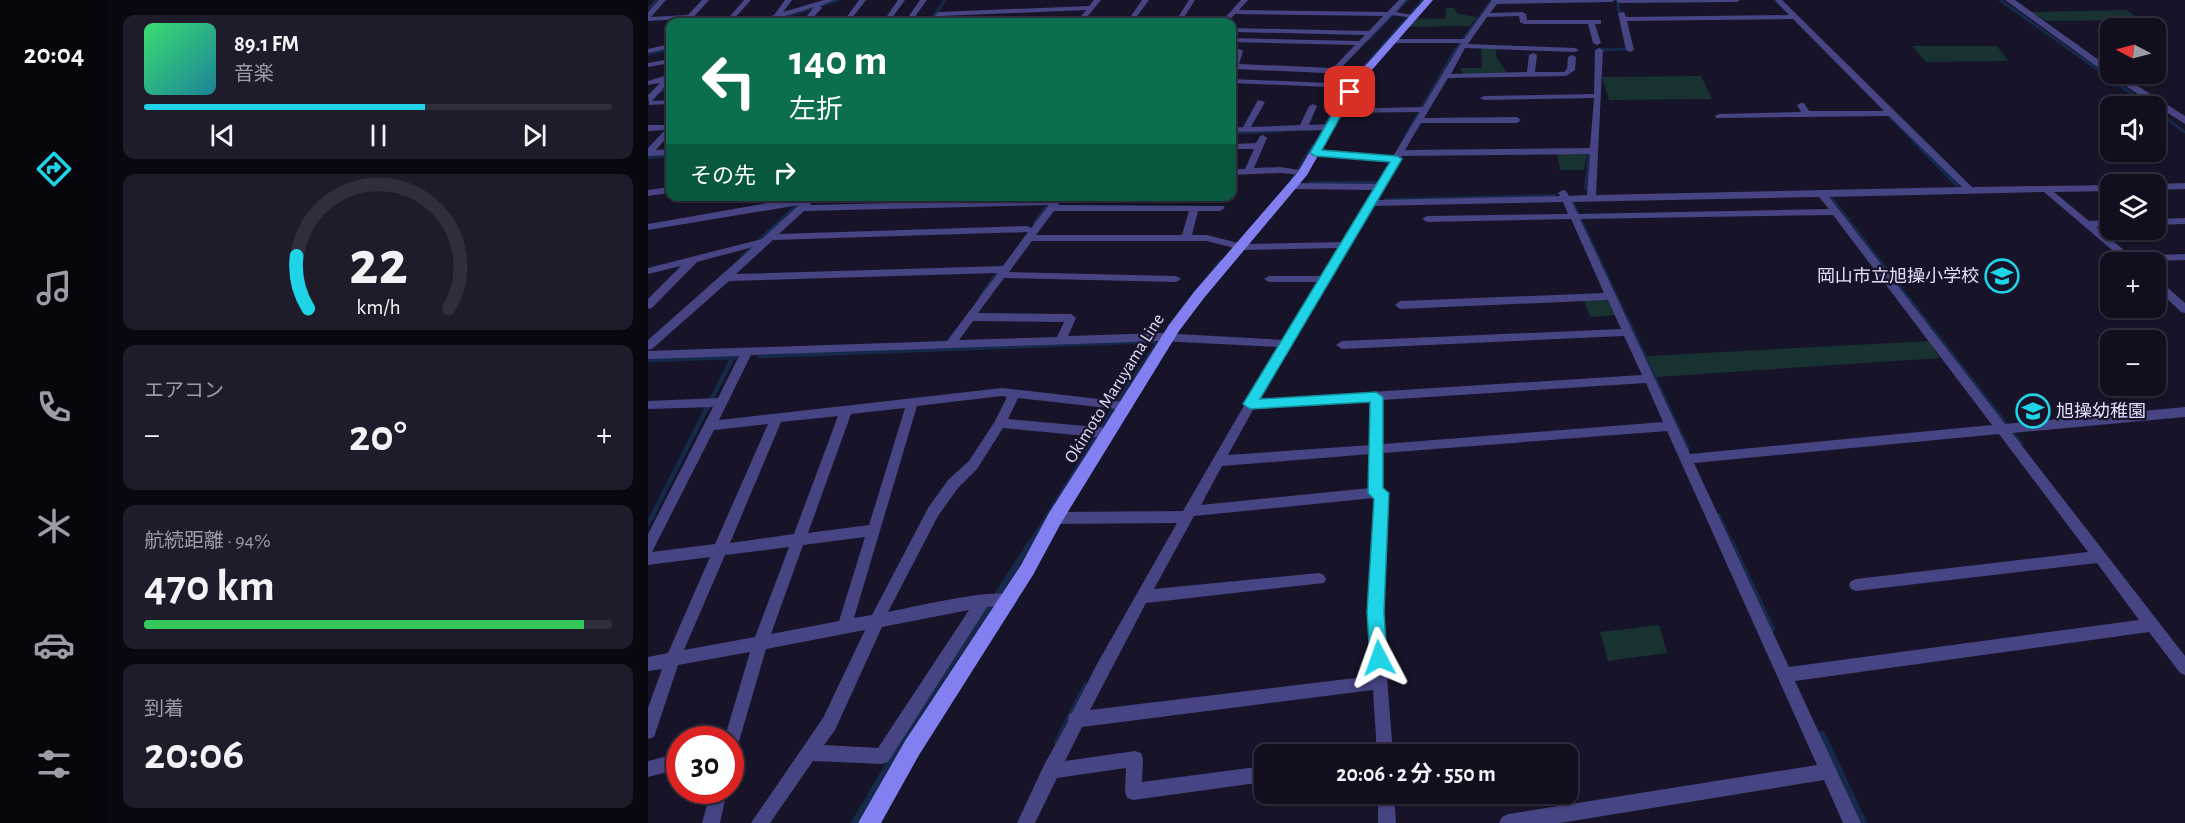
<!DOCTYPE html>
<html lang="ja">
<head>
<meta charset="utf-8">
<style>
  :root { --surface:#110e1e; --page:#1e1c2b; --text:#f1f3f6; --muted:#9c9ca4; --line:#302e3c; --accent:#1fd4e7 }
  body { margin:0; font-family:"Alegreya Sans","Noto Sans JP",sans-serif; background:var(--page); color:var(--text); height:100vh; display:flex; flex-direction:column; font-size:22px; white-space:nowrap }
  * { box-sizing:border-box; margin:0 }
  p { font-size:20px; color:var(--muted) }
  .icon { flex:none; width:33px; height:33px; fill:none; stroke:currentColor; stroke-width:2; stroke-linecap:round; stroke-linejoin:round }
  .map { position:relative; flex:1; overflow:hidden }
  .details { display:flex; flex-direction:column; gap:15px; padding:15px; background:#090810; width:540px }
  .details>* { flex:none }
  .guide { position:absolute; left:18px; top:18px; width:570px; height:183px; border-radius:12px; box-shadow:0 2px 4px #0004,0 0 0 2px var(--line); background:#0b6e4f; color:#fff; overflow:hidden }
  .needle { width:39px; rotate:276deg }
  .buttons { position:absolute; left:1452px; top:18px; display:grid; gap:12px }
  .buttons a { display:grid; place-items:center; width:66px; height:66px; border-radius:12px; background:var(--surface); box-shadow:0 2px 4px #0004,0 0 0 2px var(--line); font-size:30px }
  .speed { position:absolute; left:18px; top:726px; display:flex; gap:12px; font-size:30px; font-weight:700; text-align:center }
  .speed>* { display:grid; place-content:center; width:78px; height:78px; border-radius:50%; background:var(--surface); box-shadow:0 2px 4px #0004,0 0 0 2px var(--line); line-height:1 }
  .speed .limit { border:9px solid #d22; background:#fff; color:#111 }
  .pin { position:absolute; display:grid; place-items:center; width:51px; height:51px; color:#fff; margin:-26px; border-radius:12px; box-shadow:0 3px 9px #0006 }
  .me { position:absolute; width:66px; margin:-33px; rotate:356deg; stroke-linejoin:round; filter:drop-shadow(0 0 4px #0008) }
  .turn { display:flex; align-items:center; gap:21px; height:126px; padding:0 24px; font-size:27px }
  .turn .icon { width:78px; height:78px; stroke-width:2.5 }
  .turn b { display:block; font-size:42px; line-height:51px }
  .then { display:flex; align-items:center; height:57px; padding:0 24px; background:#0003; gap:12px; font-size:22px }
  .big { font-size:45px; font-weight:700; line-height:1.1 }
  .details .widget { flex:1; display:flex; flex-direction:column; justify-content:center; gap:9px; min-width:0; padding:0 21px; border-radius:12px; background:var(--page) }
  .details .dial { align-items:center; gap:0 }
  .dial svg { height:156px; overflow:visible; fill:none; stroke:var(--line); stroke-width:7; stroke-linecap:round; text-anchor:middle }
  .dial text { fill:var(--text); stroke:none }
  .song { display:flex; align-items:center; gap:18px }
  .cover { width:72px; height:72px; border-radius:9px; background:linear-gradient(135deg,hsl(140 70% 55%),hsl(190 70% 35%)) }
  .played { height:6px; border-radius:3px; background:linear-gradient(90deg,var(--accent) 60%,var(--line) 60%) }
  .keys { display:flex; justify-content:space-around; direction:ltr }
  .heat { display:flex; justify-content:space-between; align-items:center; font-size:33px; direction:ltr }
  .charge { height:9px; border-radius:4px; background:linear-gradient(90deg,#34c759 94%,var(--line) 0) }
  .trip { position:absolute; left:606px; top:744px; width:324px; height:60px; border-radius:12px; background:var(--surface); box-shadow:0 2px 4px #0004,0 0 0 2px var(--line); font-weight:700; line-height:60px; text-align:center }
  main { display:flex; flex:1; min-height:0 }
  .tab-bar { display:flex; flex-direction:column; width:108px; justify-content:space-around; align-items:center; background:#07060c; color:var(--muted) }
  .tab-bar .icon { width:42px; height:42px }
  .tab-bar .current { color:var(--accent) }
  .tab-bar b { font-size:27px; color:var(--text) }
  .map>svg:first-child { display:block }
  .green { fill:#173231 }
  .lines { fill:none; stroke-linecap:round; stroke-linejoin:round }
  .stream-far3 { stroke:#152a4b; stroke-width:3 }
  .stream-far2 { stroke:#152a4b; stroke-width:4 }
  .stream-far1 { stroke:#152a4b; stroke-width:4.5 }
  .stream { stroke:#152a4b; stroke-width:6 }
  .minor { fill:#464482; fill-rule:evenodd }
  .tertiary { fill:#464482; fill-rule:evenodd }
  .secondary { fill:#827ff1; fill-rule:evenodd }
  .route { fill:#1fd4e7; stroke:#148a96; stroke-width:1.5 }
  .labels { text-anchor:middle; stroke-width:4.5; stroke-linejoin:round; paint-order:stroke }
  .poi-label { font-size:18px; fill:#e2defc; stroke:#171328; text-anchor:end }
  .street-label { font-size:18px; fill:#e2defc; stroke:#171328 }
</style>
</head>
<body>
<main>
<nav class="tab-bar">
<b>20:04</b>
<svg class="icon current" aria-label="directions" viewBox="0 0 24 24"><path d="M12 3l9 9-9 9-9-9zM9 14v-3h6M13 9l2 2-2 2"/></svg>
<svg class="icon" aria-label="music" viewBox="0 0 24 24"><path d="M9 18V5l10-2v13"/><circle cx="6" cy="18" r="3"/><circle cx="16" cy="16" r="3"/></svg>
<svg class="icon" aria-label="phone" viewBox="0 0 24 24"><path d="M5 4h4l2 5-3 2q2 4 5 5l2-3 5 2v4C11 20 4 13 5 4z"/></svg>
<svg class="icon" aria-label="climate" viewBox="0 0 24 24"><path d="M12 3v18M4 7l16 10M4 17L20 7"/></svg>
<svg class="icon" aria-label="car" viewBox="0 0 24 24"><path d="M5 17H2v-5l4-1 3-4h7l3 4 3 1v5h-3M9 17h6M6 11h13"/><circle cx="7" cy="17" r="2"/><circle cx="17" cy="17" r="2"/></svg>
<svg class="icon" aria-label="filters" viewBox="0 0 24 24"><path d="M4 7h16M4 17h16"/><circle cx="9" cy="7" r="2"/><circle cx="15" cy="17" r="2"/></svg>
</nav>
<section class="details">
<div class="widget">
<div class="song"><i class="cover"></i><div><b>89.1 FM</b><p>音楽</p></div></div>
<div class="played"></div>
<div class="keys"><svg class="icon" aria-label="previous" viewBox="0 0 24 24"><path d="M18 5L8 12l10 7zM5 5v14"/></svg><svg class="icon" aria-label="pause" viewBox="0 0 24 24"><path d="M8 5v14M16 5v14"/></svg><svg class="icon" aria-label="next" viewBox="0 0 24 24"><path d="M6 5l10 7-10 7zM19 5v14"/></svg></div>
</div>
<div class="widget dial"><svg viewBox="0 0 100 80">
<path d="M14 69A42 42 0 1 1 86 69"/>
<path d="M14 69A42 42 0 0 1 8 42" stroke="#1fd4e7"/>
<text x="50" y="56" font-size="32" font-weight="700">22</text>
<text x="50" y="72" font-size="11">km/h</text>
</svg></div>
<div class="widget"><p>エアコン</p>
<div class="heat"><a>−</a><b class="big">20°</b><a>+</a></div>
</div>
<div class="widget"><p>航続距離 · 94%</p><b class="big">470 km</b><div class="charge"></div></div>
<div class="widget"><p>到着</p><b class="big">20:06</b></div>
</section>
<div class="map">
<svg width="1537" height="823" viewBox="0 0 1537 823">
  <rect width="100%" height="100%" fill="#171328"/>
  <g class="green">
    <polygon points="798,8 806,8 810,14 829,17 822,26 761,27 766,20 770,18 797,19"/>
    <polygon points="1479,10 1492,20 1399,21 1382,12"/>
    <polygon points="1264,46 1349,46 1360,61 1278,62"/>
    <polygon points="833,48 848,48 848,56 859,73 815,75 812,68 834,68"/>
    <polygon points="1053,76 1064,99 961,100 954,77"/>
    <polygon points="909,153 939,153 936,170 912,170"/>
    <polygon points="957,300 962,302 967,315 942,317 936,301"/>
    <polygon points="1281,341 1292,358 1008,377 999,356"/>
    <polygon points="1011,625 1019,653 960,661 952,632"/>
  </g>
  <g class="lines">
    <g class="stream-far3">
      <polyline points="969,0 973,19"/>
      <polyline points="1127,0 1137,10"/>
      <polyline points="1352,0 1501,106"/>
      <polyline points="0,9 9,0"/>
      <polyline points="119,22 190,0"/>
      <polyline points="282,22 297,0"/>
      <polyline points="720,40 759,0"/>
      <polyline points="950,50 979,49 978,45"/>
      <polyline points="0,54 22,49"/>
      <polyline points="13,91 22,89"/>
      <polyline points="12,92 22,81"/>
      <polyline points="1508,111 1537,132"/>
      <polyline points="1237,112 1267,142"/>
      <polyline points="678,123 697,88 775,0"/>
      <polyline points="584,133 635,131"/>
      <polyline points="757,137 806,52 844,0"/>
    </g>
    <g class="stream-far2">
      <polyline points="1266,141 1309,185"/>
      <polyline points="0,157 22,155"/>
      <polyline points="644,180 665,146"/>
      <polyline points="663,183 731,183"/>
      <polyline points="1487,184 1512,184"/>
      <polyline points="938,188 942,149"/>
      <polyline points="1183,198 1277,320"/>
      <polyline points="738,200 906,196"/>
      <polyline points="925,204 979,320"/>
      <polyline points="387,223 407,196"/>
      <polyline points="113,239 150,205"/>
      <polyline points="94,257 104,248"/>
      <polyline points="1508,288 1519,299"/>
      <polyline points="332,298 353,268"/>
      <polyline points="526,320 573,261"/>
    </g>
    <g class="stream-far1">
      <polyline points="979,319 1040,450"/>
      <polyline points="1276,319 1373,444"/>
      <polyline points="112,356 510,341"/>
      <polyline points="0,360 88,357"/>
      <polyline points="1070,515 1084,544"/>
      <polyline points="0,524 85,357"/>
      <polyline points="382,544 482,383 527,319"/>
    </g>
    <g class="stream">
      <polyline points="1083,542 1124,629"/>
      <polyline points="348,597 383,542"/>
      <polyline points="1174,733 1216,823"/>
      <polyline points="409,742 438,685"/>
      <polyline points="206,823 268,718 343,604"/>
    </g>
    <g class="minor">
      <polygon points="11,0 18,0 3,17 40,15 54,0 61,0 41,22 35,22 36,19 0,21 0,12"/>
      <polygon points="96,0 103,0 83,22 77,22"/>
      <polygon points="137,0 144,0 135,12 176,0 186,0 172,6 174,8 161,22 154,22 166,7 117,22 108,22 108,20 126,15"/>
      <polygon points="211,0 218,0 201,22 195,22"/>
      <polygon points="250,0 257,0 241,22 235,22"/>
      <polygon points="272,0 279,0 263,22 257,22"/>
      <polygon points="446,0 453,0 435,22 428,22 438,10 293,16 289,22 282,22 289,13 291,12 441,6"/>
      <polygon points="494,0 501,0 485,22 479,22"/>
      <polygon points="541,0 547,0 533,22 527,22"/>
      <polygon points="593,0 600,0 591,10 739,12 751,0 758,0 748,12 770,16 766,18 744,15 693,68 717,71 720,71 720,75 586,69 584,69 587,51 591,49 595,51 591,64 685,68 707,45 584,42 584,38 711,41 717,35 584,32 584,28 721,31 735,16 587,14 580,22 573,22"/>
      <path d="M844 0H967L964 2 849 4 842 13 874 12 878 14 879 20H953V24H947L953 43 949 45 945 43 940 24H876L872 22 871 16 839 17 820 44 927 48 931 50 927 52 817 48 803 74 879 72 881 55 885 53 889 55 887 72H916L919 69 920 57 924 55 928 57 927 70 918 76 800 78 776 118 869 117 873 120 869 123H773L757 150 942 148 946 98 836 100 832 98 836 96 946 94 947 50 951 48 955 50 948 195 1314 187 1241 116 1068 118 1067 116 1071 114 1153 112 1149 105 1153 103H1156L1161 111H1236L1145 19 979 21 986 50 982 52 978 50 970 13 976 12 978 17 1141 15 1127 0H1134L1324 187 1462 185V191L1406 192 1441 221 1462 220V226L1448 227 1483 256 1537 254V260L1478 262 1396 192 1181 197 1357 424 1537 407V417L1364 433 1537 656V675L1532 673 1501 632 1147 681 1213 823H1195L1176 780 912 823H851L854 817 860 814 1169 765 1019 431 735 453V488L740 493 739 559 734 612 745 754H729L725 690 434 727 417 761 487 751 493 753 495 759 494 782 616 766V782L485 800 479 798 477 792 478 768 409 778 387 823H369L396 765 420 722 421 714 424 713 449 664 529 523 407 524 402 522 400 518 402 514 407 512 535 511 630 347 512 341 103 355 71 420 354 388 477 402 483 406 477 410 370 398 360 419 459 428 463 430 465 433 463 436 459 438 355 428 329 469 310 488 290 516 240 612C265 607 344 588 364 595L366 600 364 605 339 607 240 762 234 764 165 761 122 823H103L175 718 217 630 118 649 90 745 88 751 82 753V740H76L102 652 30 665 6 737 0 739V708L14 669 0 671V657L20 653 62 557 0 565V534L65 407 0 409V401L70 398 91 356 0 359V351L299 341 350 273 81 281 4 349 0 350V340L105 247 49 262 4 308 0 309V299L33 266 0 274V268L114 239 151 205 0 230V224L160 196H170L162 205 400 199 404 201 407 196H416L410 205 575 206 577 208 572 211H550L544 235H559L594 244 694 242 725 190 645 189 640 186 645 183 728 184 742 161 667 155 663 152 667 149 745 156 772 112 692 113 688 111 692 109 775 107 813 43H745L741 41 745 39H816ZM942 154 939 195 921 196 918 191 915 190 910 193 912 196 728 200 754 156ZM1171 197 1181 209 930 214 924 202ZM915 202 920 214 779 216 774 219 779 222 923 219 956 293 752 301 747 305 752 309 960 300 973 329 694 341 688 345 694 349 976 336 994 375 611 399 725 206ZM401 205 383 228 379 226 131 234 156 211ZM406 211H541L534 235H388ZM1185 215 1344 425 1042 454 932 219ZM380 232 355 266 88 274 125 240ZM384 241H559L594 250 690 248 673 276H621L616 279 621 282H669L635 340 512 333 420 336 428 318 423 314 330 313 356 278 528 282 533 279 528 276 361 272ZM325 321 416 322 409 337 311 340ZM998 383 1015 422 735 444 734 400ZM354 396 359 397 347 421 321 461 300 480 280 508 224 615 206 618 269 406ZM722 401 723 445 580 455 606 408ZM257 408 221 525 160 533 203 414ZM190 416 146 534 82 543 133 422ZM120 424 67 544 4 552 66 430ZM1351 434 1440 552 1208 579 1203 581 1201 585 1203 589 1208 591 1449 563 1491 620 1141 667 1046 463ZM723 454 722 488 553 505 574 466ZM726 498 725 559 720 612 724 676 442 710 498 603 676 583 678 579 676 575 671 573 506 589 546 516ZM217 537 191 621 123 634 155 545ZM141 547 107 637 36 650 77 555ZM321 610 230 748 176 745 187 730 234 627Z"/>
      <polygon points="968,0 1092,0 1089,2 971,3"/>
      <polygon points="22,44 22,48 0,53 0,49"/>
      <polygon points="22,59 22,63 0,67 0,63"/>
      <polygon points="19,75 22,75 22,81 4,101 22,100 22,104 1,105 0,95 12,83 0,85 0,81"/>
      <polygon points="584,79 705,84 709,86 705,88 584,83"/>
      <polygon points="610,100 617,102 603,127 652,125 661,106 665,104 669,106 661,125 683,124 687,127 683,130 584,132 584,128 595,127"/>
      <polygon points="0,125 22,125 22,134 8,150 22,149 22,155 0,156 0,148 17,130 0,131"/>
      <polygon points="615,135 619,138 606,168 632,167 658,171 658,175 632,173 584,175 584,169 597,169 606,149 584,149 584,144 608,143 612,136"/>
      <polygon points="1537,183 1537,189 1508,190 1508,184"/>
      <polygon points="22,187 22,193 0,196 0,190"/>
      <polygon points="1537,218 1537,224 1508,225 1508,219"/>
      <polygon points="1508,280 1512,281 1537,303 1537,313 1533,312 1508,288"/>
      <polygon points="32,753 32,769 0,777 0,761"/>
      <polygon points="63,790 79,790 72,823 54,823"/>
      <polygon points="730,794 746,794 748,823 730,823"/>
    </g>
    <polygon class="tertiary" points="1357,0 1367,0 1462,68 1462,74 1471,74 1537,116 1537,124 1459,74"/>
    <polygon class="secondary" points="776,0 785,0 709,87 659,175 556,298 531,331 413,523 385,575 271,755 233,823 210,823 257,741 373,565 401,513 521,325 546,292 650,172 701,84"/>
  </g>
  <polygon class="route" points="702,89 706,92 674,150 749,156 754,159 612,399 728,392 735,397 735,488 741,493 736,612 739,658 737,664 731,667 725,664 722,658 719,612 726,499 720,493 722,402 602,409 595,404 742,162 667,156 662,153 697,92"/>
  <defs>
    <symbol id="school-ring" viewBox="-11 -11 22 22"><circle r="9.5" fill="#171328" stroke="#1fd4e7" stroke-width="1.5"/><path d="M0-5L7-2L0 1L-7-2ZM-4 1L0 2.5L4 1V4Q0 6-4 4Z" fill="#1fd4e7"/></symbol>
  </defs>
  <g fill-rule="evenodd">
    <use href="#school-ring" x="1335" y="257" width="38" height="38"/>
    <use href="#school-ring" x="1366" y="392" width="38" height="38"/>
  </g>
  <g class="labels">
    <g class="poi-label">
      <text x="1331" y="282">岡山市立旭操小学校</text>
      <text x="1408" y="417" text-anchor="start">旭操幼稚園</text>
    </g>
    <g class="street-label">
      <text transform="translate(466 388) rotate(-58)" y="6">Okimoto Maruyama Line</text>
    </g>
  </g>
</svg>
<div class="buttons">
<a><svg class="needle" viewBox="-14 -14 28 28"><path d="M0-13l5 13h-10z" fill="#e53935"/><path d="M0 13l5-13h-10z" fill="#9c9ca4"/></svg></a>
<a><svg class="icon" aria-label="sound" viewBox="0 0 24 24"><path d="M4 9h4l5-4v14l-5-4H4zM17 9q2 3 0 6"/></svg></a>
<a><svg class="icon" aria-label="layers" viewBox="0 0 24 24"><path d="M12 4l9 5-9 5-9-5zM3 14l9 5 9-5"/></svg></a>
<a>+</a>
<a>−</a>
</div>
<div class="speed"><div class="limit">30</div></div>
<div class="pin" style="left:702px;top:92px;background:#d93025"><svg class="icon" aria-label="arrive" viewBox="0 0 24 24"><path d="M6 21V4h12l-3 4 3 4H6"/></svg></div>
<svg class="me" style="left:731px;top:658px" viewBox="-20 -20 40 40"><path d="M0-17L14 15 0 8-14 15z" fill="#1fd4e7" stroke="#fff" stroke-width="4"/></svg>
<div class="trip">20:06 · 2 分 · 550 m</div>
<div class="guide">
<div class="turn"><svg class="icon" aria-label="left" viewBox="0 0 24 24"><path d="M17 20v-9H6M10 6l-5 5 5 5"/></svg><div><b>140 m</b>左折</div></div>
<div class="then">その先<svg class="icon" aria-label="right" viewBox="0 0 24 24"><path d="M7 20v-9h11M14 6l5 5-5 5"/></svg></div>
</div>
</div>
</main>
</body>
</html>
